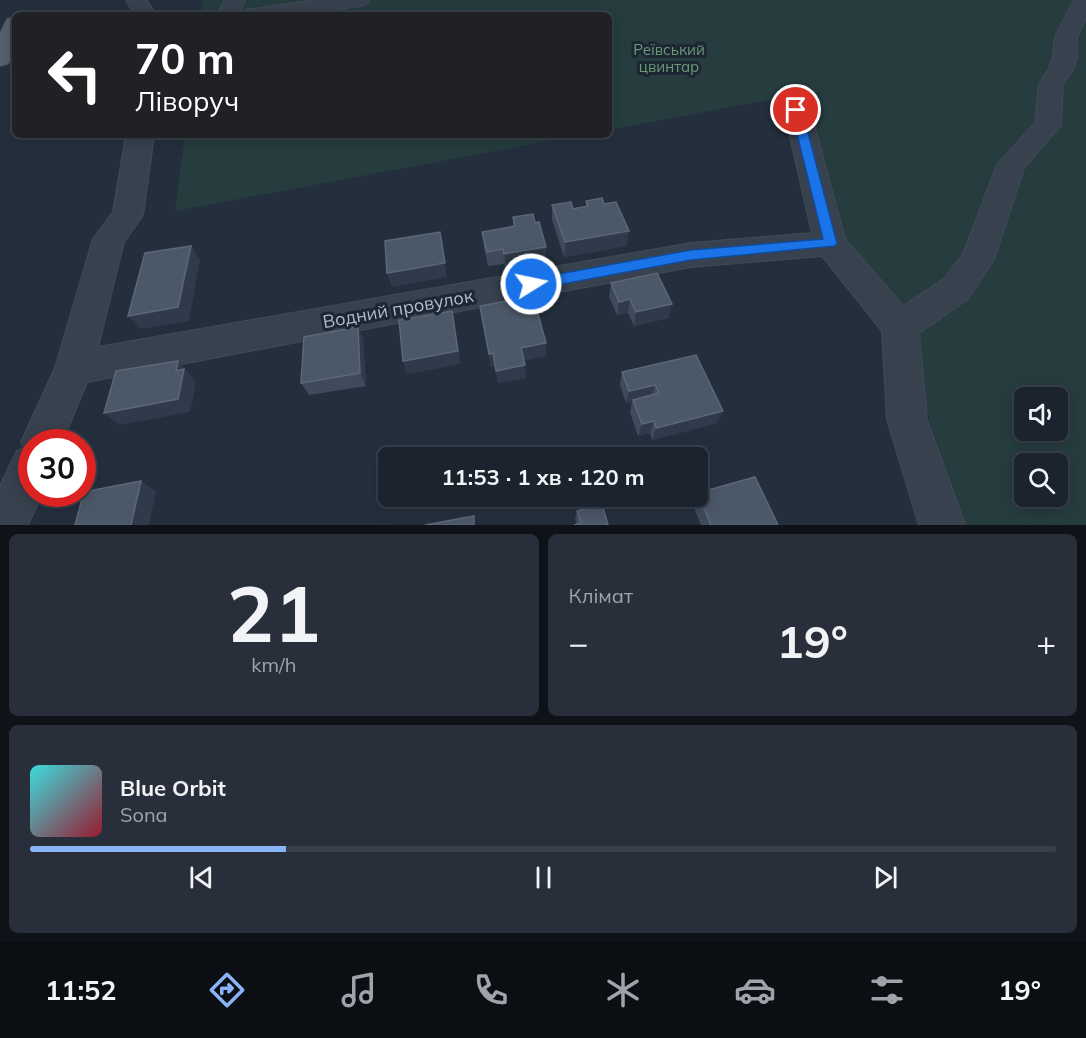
<!DOCTYPE html>
<html lang="uk">
<head>
<meta charset="utf-8">
<style>
  :root { --surface:#1b232e; --page:#282f3a; --text:#f1f3f6; --muted:#a0a4aa; --line:#39404a; --accent:#8ab4f8 }
  body { margin:0; font-family:Mulish,sans-serif; background:var(--page); color:var(--text); height:100vh; display:flex; flex-direction:column; font-size:22px; white-space:nowrap }
  * { box-sizing:border-box; margin:0 }
  p { font-size:20px; color:var(--muted) }
  .icon { flex:none; width:33px; height:33px; fill:none; stroke:currentColor; stroke-width:2; stroke-linecap:round; stroke-linejoin:round }
  .map { position:relative; height:525px; overflow:hidden }
  .side { display:flex; flex-direction:column; gap:9px; padding:9px; background:#0f1319; flex:1 }
  .side>* { flex:none }
  .banner { position:absolute; left:12px; top:12px; width:600px; height:126px; border-radius:9px; box-shadow:0 3px 15px #0003,0 0 0 2px var(--line); background:#202124; color:#fff; overflow:hidden }
  .tools { position:absolute; left:1014px; top:387px; display:grid; gap:12px }
  .tools a { display:grid; place-items:center; width:54px; height:54px; border-radius:9px; background:var(--surface); box-shadow:0 3px 15px #0003,0 0 0 2px var(--line); font-size:30px }
  .speed { position:absolute; left:18px; top:429px; display:flex; gap:12px; font-size:30px; font-weight:700; text-align:center }
  .speed>* { display:grid; place-content:center; width:78px; height:78px; border-radius:50%; background:var(--surface); box-shadow:0 3px 15px #0003,0 0 0 2px var(--line); line-height:1 }
  .speed .limit { border:9px solid #d22; background:#fff; color:#111 }
  .pin { position:absolute; display:grid; place-items:center; width:51px; height:51px; color:#fff; margin:-26px; border:3px solid #fff; border-radius:50%; box-shadow:0 2px 6px #0007 }
  .me { position:absolute; width:66px; margin:-33px; rotate:80deg; stroke-linejoin:round; filter:drop-shadow(0 0 4px #0008) }
  .turn { display:flex; align-items:center; gap:21px; height:126px; padding:0 24px; font-size:27px }
  .turn .icon { width:78px; height:78px; stroke-width:2.5 }
  .turn b { display:block; font-size:42px; line-height:51px }
  .big { font-size:45px; font-weight:700; line-height:1.1 }
  .side .widget { flex:1; display:flex; flex-direction:column; justify-content:center; gap:9px; min-width:0; padding:0 21px; border-radius:9px; background:var(--page) }
  .side .dial { align-items:center; gap:0 }
  .dial b { font-size:78px; line-height:1 }
  .song { display:flex; align-items:center; gap:18px }
  .cover { width:72px; height:72px; border-radius:9px; background:linear-gradient(135deg,hsl(180 70% 55%),hsl(350 70% 35%)) }
  .played { height:6px; border-radius:3px; background:linear-gradient(90deg,var(--accent) 25%,var(--line) 25%) }
  .keys { display:flex; justify-content:space-around; direction:ltr }
  .heat { display:flex; justify-content:space-between; align-items:center; font-size:33px; direction:ltr }
  .side .tiles { flex:1; display:grid; gap:9px; grid-template-columns:1fr 1fr }
  .widget:last-child { grid-column:span 2 }
  .trip { position:absolute; left:378px; top:447px; width:330px; height:60px; border-radius:9px; background:var(--surface); box-shadow:0 3px 15px #0003,0 0 0 2px var(--line); font-weight:700; line-height:60px; text-align:center }
  .tabs { display:flex; height:96px; justify-content:space-around; align-items:center; background:#0b0e12; color:var(--muted) }
  .tabs .icon { width:42px; height:42px }
  .tabs .active { color:var(--accent) }
  .tabs b { font-size:27px; color:var(--text) }
  .map>svg:first-child { display:block }
  .green { fill:#263c3f; fill-rule:evenodd }
  .lines { fill:none; stroke-linecap:round; stroke-linejoin:round }
  .minor-casing { stroke:#414a57; stroke-width:2 }
  .major-casing { stroke:#414a57; stroke-width:2 }
  .minor { fill:#38414e; fill-rule:evenodd }
  .major { fill:#56606e; fill-rule:evenodd }
  .wall { fill:#3f4b5c }
  .shaded-wall { fill:#2f3b4b }
  .building { fill:#4b5868; stroke:#5c6777; stroke-width:1.5 }
  .route { fill:#1a73e8; stroke:#114b97; stroke-width:1.5 }
  .labels { text-anchor:middle; stroke-width:6; stroke-linejoin:round; paint-order:stroke }
  .far-park-label { font-size:15px; fill:#6b9a76; stroke:#1d2633 }
  .street-label { font-size:18px; fill:#b4bcc9; stroke:#1d2633 }
</style>
</head>
<body>
<div class="map">
<svg width="1086" height="525" viewBox="0 0 1086 525">
  <rect width="100%" height="100%" fill="#242f3e"/>
  <g class="green">
    <path d="M203 0H1086V525H964L914 372 839 227 800 94 609 130V15H201ZM1024 398H1058V430H1024ZM1024 464H1058V496H1024Z"/>
    <polygon points="185,135 581,135 175,211"/>
  </g>
  <g class="lines">
    <defs>
      <g id="minor">
        <polygon points="126,0 146,0 157,15 135,15"/>
        <polygon points="225,0 245,0 239,15 217,15"/>
        <polygon points="315,0 369,0 366,4 359,6 298,15 243,15 246,10 254,9"/>
        <polygon points="1074,0 1086,0 1086,18 1077,37 1077,57 1073,70 1063,84 1061,125 1024,168 994,259 968,299 919,333 927,419 965,525 919,525 887,419 882,331 822,256 691,267 87,382 62,442 32,442 32,494 42,494 28,525 0,525 0,486 17,451 24,448 21,442 55,368 93,239 113,212 126,135 154,135 143,215 124,242 98,347 691,243 812,233 784,110 788,105 797,102 806,105 810,110 845,239 903,306 944,279 963,254 997,165 1035,123 1039,84 1049,69 1053,57 1055,37"/>
      </g>
      <polygon id="major" points="15,17 15,51 8,64 0,66 0,33 7,19"/>
    </defs>
    <use href="#minor" class="minor-casing"/>
    <use href="#major" class="major-casing"/>
    <use href="#minor" class="minor"/>
    <use href="#major" class="major"/>
  </g>
  <g class="wall">
    <polygon points="586,201 604,204 629,231 626,246 564,257 552,220 552,205 573,209 586,207"/>
    <polygon points="513,217 535,223 546,247 546,261 506,268 504,264 488,266 484,247 482,232 513,227"/>
    <polygon points="611,283 672,304 668,318 634,326 628,313 617,315 609,297"/>
    <polygon points="480,306 546,343 546,356 524,360 526,378 498,383 495,366 491,367"/>
    <polygon points="358,327 363,340 366,386 309,395 301,383"/>
    <polygon points="696,355 717,423 652,440 650,433 638,436 630,412 632,402 626,403 620,385 622,372"/>
    <polygon points="698,493 778,525 701,525 692,503 695,496 698,496"/>
    <polygon points="577,511 608,525 577,524 575,520"/>
  </g>
  <g class="shaded-wall">
    <polygon points="629,231 626,246 564,257 565,242"/>
    <polygon points="440,232 447,277 392,287 387,273"/>
    <polygon points="191,246 200,260 189,321 141,329 128,316"/>
    <polygon points="546,247 546,261 506,268 504,254"/>
    <polygon points="630,299 628,313 617,315 619,302"/>
    <polygon points="672,304 668,318 634,326 636,312"/>
    <polygon points="452,311 461,364 407,374 403,361"/>
    <polygon points="358,327 363,340 366,386 360,373"/>
    <polygon points="546,343 546,356 522,361 521,348"/>
    <polygon points="493,353 495,366 491,367 489,354"/>
    <polygon points="178,361 196,382 190,412 119,425 104,413"/>
    <polygon points="525,365 526,378 498,383 496,371"/>
    <polygon points="655,385 651,397 633,400 632,402 626,403 629,391"/>
    <polygon points="723,411 717,423 652,440 656,428"/>
    <polygon points="654,421 650,433 638,436 642,424"/>
    <polygon points="141,481 156,491 149,525 131,525"/>
  </g>
  <g class="building">
    <polygon points="602,198 604,204 616,202 629,231 565,242 552,205 571,202 573,209 588,206 586,201"/>
    <polygon points="533,214 535,223 539,222 546,247 504,254 503,249 487,252 482,232 515,226 513,217"/>
    <polygon points="440,232 445,263 387,273 385,241"/>
    <polygon points="191,246 178,307 128,316 145,253"/>
    <polygon points="657,273 672,304 636,312 630,299 619,302 611,283"/>
    <polygon points="533,296 546,343 521,348 525,365 496,371 493,353 489,354 480,306"/>
    <polygon points="452,311 458,351 403,361 399,320"/>
    <polygon points="358,327 360,373 301,383 304,337"/>
    <polygon points="696,355 723,411 656,428 654,421 642,424 633,400 659,393 655,385 629,391 622,372"/>
    <polygon points="178,361 176,371 184,369 178,399 104,413 116,371"/>
    <polygon points="755,477 778,525 711,525 698,493"/>
    <polygon points="141,481 131,525 75,525 84,492"/>
    <polygon points="602,504 608,525 574,525 581,523 577,511"/>
    <polygon points="474,516 474,525 425,525"/>
  </g>
  <polygon class="route" points="796,107 802,110 837,243 835,246 691,260 531,290 526,288 524,284 526,280 531,279 691,250 823,239 791,110"/>
  <g class="labels">
    <g class="far-park-label">
      <text x="669" y="55">Реївський<tspan x="669" dy="17">цвинтар</tspan></text>
    </g>
    <g class="street-label">
      <text transform="translate(398 309) rotate(-10)" y="6">Водний провулок</text>
    </g>
  </g>
</svg>
<div class="tools">
<a><svg class="icon" aria-label="sound" viewBox="0 0 24 24"><path d="M4 9h4l5-4v14l-5-4H4zM17 9q2 3 0 6"/></svg></a>
<a><svg class="icon" aria-label="search" viewBox="0 0 24 24"><circle cx="10" cy="10" r="6"/><path d="M15 15l6 6"/></svg></a>
</div>
<div class="speed"><div class="limit">30</div></div>
<div class="pin" style="left:796px;top:110px;background:#d93025"><svg class="icon" aria-label="arrive" viewBox="0 0 24 24"><path d="M6 21V4h12l-3 4 3 4H6"/></svg></div>
<svg class="me" style="left:531px;top:284px" viewBox="-20 -20 40 40"><circle r="17" fill="#1a73e8" stroke="#fff" stroke-width="3"/><path d="M0-11L8 9 0 5-8 9z" fill="#fff"/></svg>
<div class="trip">11:53 · 1 хв · 120 m</div>
<div class="banner">
<div class="turn"><svg class="icon" aria-label="left" viewBox="0 0 24 24"><path d="M17 20v-9H6M10 6l-5 5 5 5"/></svg><div><b>70 m</b>Ліворуч</div></div>
</div>
</div>
<section class="side">
<div class="tiles">
<div class="widget dial"><b>21</b><p>km/h</p></div>
<div class="widget"><p>Клімат</p>
<div class="heat"><a>−</a><b class="big">19°</b><a>+</a></div>
</div>
<div class="widget">
<div class="song"><i class="cover"></i><div><b>Blue Orbit</b><p>Sona</p></div></div>
<div class="played"></div>
<div class="keys"><svg class="icon" aria-label="previous" viewBox="0 0 24 24"><path d="M18 5L8 12l10 7zM5 5v14"/></svg><svg class="icon" aria-label="pause" viewBox="0 0 24 24"><path d="M8 5v14M16 5v14"/></svg><svg class="icon" aria-label="next" viewBox="0 0 24 24"><path d="M6 5l10 7-10 7zM19 5v14"/></svg></div>
</div>
</div>
</section>
<nav class="tabs">
<b>11:52</b>
<svg class="icon active" aria-label="directions" viewBox="0 0 24 24"><path d="M12 3l9 9-9 9-9-9zM9 14v-3h6M13 9l2 2-2 2"/></svg>
<svg class="icon" aria-label="music" viewBox="0 0 24 24"><path d="M9 18V5l10-2v13"/><circle cx="6" cy="18" r="3"/><circle cx="16" cy="16" r="3"/></svg>
<svg class="icon" aria-label="phone" viewBox="0 0 24 24"><path d="M5 4h4l2 5-3 2q2 4 5 5l2-3 5 2v4C11 20 4 13 5 4z"/></svg>
<svg class="icon" aria-label="climate" viewBox="0 0 24 24"><path d="M12 3v18M4 7l16 10M4 17L20 7"/></svg>
<svg class="icon" aria-label="car" viewBox="0 0 24 24"><path d="M5 17H2v-5l4-1 3-4h7l3 4 3 1v5h-3M9 17h6M6 11h13"/><circle cx="7" cy="17" r="2"/><circle cx="17" cy="17" r="2"/></svg>
<svg class="icon" aria-label="filters" viewBox="0 0 24 24"><path d="M4 7h16M4 17h16"/><circle cx="9" cy="7" r="2"/><circle cx="15" cy="17" r="2"/></svg>
<b>19°</b>
</nav>
</body>
</html>
